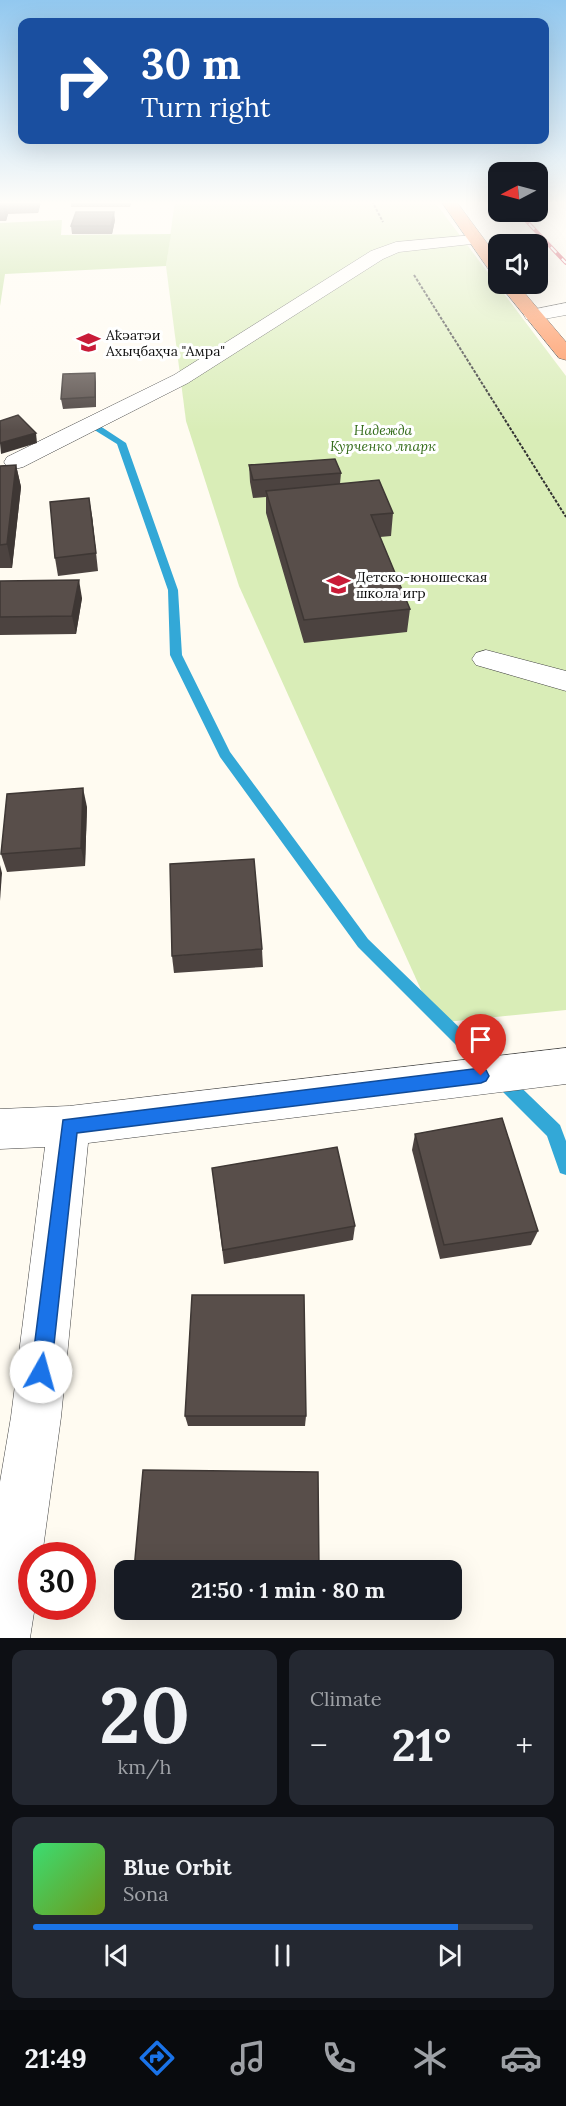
<!DOCTYPE html>
<html lang="en">
<head>
<meta charset="utf-8">
<style>
  :root { --surface:#171b24; --page:#242831; --text:#f1f3f6; --muted:#9ea1a6; --line:#363941; --accent:#1a73e8 }
  body { margin:0; font-family:Lora,serif; background:var(--page); color:var(--text); height:100vh; display:flex; flex-direction:column; font-size:22px; white-space:nowrap }
  * { box-sizing:border-box; margin:0 }
  p { font-size:20px; color:var(--muted) }
  .icon { flex:none; width:33px; height:33px; fill:none; stroke:currentColor; stroke-width:2; stroke-linecap:round; stroke-linejoin:round }
  .map { position:relative; height:1638px; overflow:hidden }
  .sheet { display:flex; flex-direction:column; gap:12px; padding:12px; background:#0d0f14; flex:1 }
  .sheet>* { flex:none }
  .banner { position:absolute; left:18px; top:18px; width:531px; height:126px; border-radius:12px; box-shadow:0 6px 24px #0002; background:#1a4fa0; color:#fff; overflow:hidden }
  .needle { width:39px; rotate:264deg }
  .controls { position:absolute; left:488px; top:162px; display:grid; gap:12px }
  .controls a { display:grid; place-items:center; width:60px; height:60px; border-radius:12px; background:var(--surface); box-shadow:0 6px 24px #0002; font-size:30px }
  .speed { position:absolute; left:18px; top:1542px; display:flex; gap:12px; font-size:30px; font-weight:700; text-align:center }
  .speed>* { display:grid; place-content:center; width:78px; height:78px; border-radius:50%; background:var(--surface); box-shadow:0 6px 24px #0002; line-height:1 }
  .speed .limit { border:9px solid #d22; background:#fff; color:#111 }
  .pin { position:absolute; display:grid; place-items:center; width:51px; height:51px; color:#fff; margin:-62px -26px; border-radius:50% 50% 50% 0; rotate:-45deg; box-shadow:0 0 6px #0007 }
  .pin .icon { rotate:45deg }
  .me { position:absolute; width:66px; margin:-33px; rotate:7deg; stroke-linejoin:round; filter:drop-shadow(0 0 4px #0008) }
  .turn { display:flex; align-items:center; gap:21px; height:126px; padding:0 24px; font-size:27px }
  .turn .icon { width:78px; height:78px; stroke-width:2.5 }
  .turn b { display:block; font-size:42px; line-height:51px }
  .big { font-size:45px; font-weight:700; line-height:1.1 }
  .sheet .card { flex:1; display:flex; flex-direction:column; justify-content:center; gap:9px; min-width:0; padding:0 21px; border-radius:12px; background:var(--page) }
  .sheet .dial { align-items:center; gap:0 }
  .dial b { font-size:78px; line-height:1 }
  .song { display:flex; align-items:center; gap:18px }
  .cover { width:72px; height:72px; border-radius:9px; background:linear-gradient(135deg,hsl(140 70% 55%),hsl(80 70% 35%)) }
  .played { height:6px; border-radius:3px; background:linear-gradient(90deg,var(--accent) 85%,var(--line) 85%) }
  .keys { display:flex; justify-content:space-around; direction:ltr }
  .heat { display:flex; justify-content:space-between; align-items:center; font-size:33px; direction:ltr }
  .sheet .tiles { flex:1; display:grid; gap:12px; grid-template-columns:1fr 1fr }
  .card:last-child { grid-column:span 2 }
  .trip { position:absolute; left:114px; top:1560px; width:348px; height:60px; border-radius:12px; background:var(--surface); box-shadow:0 6px 24px #0002; font-weight:700; line-height:60px; text-align:center }
  .tab-bar { display:flex; height:96px; justify-content:space-around; align-items:center; background:#090b0e; color:var(--muted) }
  .tab-bar .icon { width:42px; height:42px }
  .tab-bar .active { color:var(--accent) }
  .tab-bar b { font-size:27px; color:var(--text) }
  .map>svg:first-child { display:block }
  .green { fill:#d9edb7 }
  .forest { fill:#bfdf95 }
  .lines { fill:none; stroke-linecap:round; stroke-linejoin:round }
  .stream { fill:#33a8d7; fill-rule:evenodd }
  .minor-casing { stroke:#424242; stroke-width:1 }
  .highway-casing { stroke:#202020; stroke-width:1 }
  .path { stroke:#313131; stroke-width:2; stroke-dasharray:3 1.5; stroke-linecap:butt }
  .minor { fill:#fff; fill-rule:evenodd }
  .highway { fill:#fe8b50; fill-rule:evenodd }
  .rail-casing { stroke:#c91c38; stroke-width:4 }
  .rail { stroke:#fff; stroke-width:2; stroke-dasharray:8; stroke-linecap:butt }
  .wall { fill:#4c4340 }
  .shaded-wall { fill:#3e3734 }
  .building { fill:#584e4a; stroke:#3e3734; stroke-width:1.5 }
  .route { fill:#1a73e8; stroke:#114b97; stroke-width:1.5 }
  .labels { text-anchor:middle; stroke-width:6; stroke-linejoin:round; paint-order:stroke }
  .far-poi-label { font-size:14px; fill:#0f0f0f; stroke:#fff; text-anchor:start }
  .far-park-label { font-size:14px; font-style:italic; fill:#346c1a; stroke:#fff }
</style>
</head>
<body>
<div class="map">
<svg width="566" height="1638" viewBox="0 0 566 1638">
  <rect width="100%" height="100%" fill="#fffbf1"/>
  <polygon class="green" points="175,201 434,201 566,376 566,1010 436,1023 239,586 186,421 166,266"/>
  <polygon class="forest" points="62,220 61,235 171,234 166,266 5,274 0,306 0,223"/>
  <g class="lines">
    <polygon class="stream" points="88,422 94,422 126,443 178,590 182,655 230,752 368,939 560,1125 566,1141 566,1175 560,1173 547,1136 358,947 220,757 170,655 168,590 117,444 88,426"/>
    <defs>
      <g id="minor">
        <polygon points="474,235 482,240 480,243 399,252 383,259 188,383 23,467 15,469 7,467 4,462 7,457 174,375 371,251 396,242"/>
        <polygon points="566,303 566,315 533,321 526,319 524,315 526,311"/>
        <polygon points="486,650 566,671 566,691 476,665 472,659 476,653"/>
        <polygon points="566,1048 566,1084 88,1143 61,1417 42,1556 32,1556 32,1606 35,1606 30,1638 0,1638 0,1482 11,1417 45,1147 0,1149 0,1109 69,1106"/>
      </g>
      <g id="highway">
        <polygon points="441,201 456,201 498,258 498,275 492,274"/>
        <polygon points="499,284 517,284 566,342 566,360 559,358"/>
      </g>
    </defs>
    <use href="#minor" class="minor-casing"/>
    <use href="#highway" class="highway-casing"/>
    <g class="path">
      <polyline points="372,201 383,222"/>
      <polyline points="414,275 566,517"/>
    </g>
    <use href="#minor" class="minor"/>
    <use href="#highway" class="highway"/>
    <defs>
      <polyline id="rail" points="518,212 566,263"/>
    </defs>
    <use href="#rail" class="rail-casing"/>
    <use href="#rail" class="rail"/>
  </g>
  <g class="wall">
    <polygon points="0,201 41,201 38,213 8,214 6,221 0,221"/>
    <polygon points="71,201 132,201 130,207 71,207"/>
    <polygon points="115,220 112,234 72,234 71,226"/>
    <polygon points="96,382 96,407 63,409 61,399"/>
    <polygon points="16,465 21,487 12,568 0,568 0,466"/>
    <polygon points="249,465 341,473 340,484 393,513 391,536 380,537 410,609 407,632 304,643 266,513 266,497 253,498 250,482"/>
    <polygon points="92,516 98,571 58,576 55,558"/>
    <polygon points="0,581 82,598 76,634 0,635"/>
    <polygon points="87,807 85,866 7,872 1,854"/>
    <polygon points="262,949 263,967 174,973 172,956"/>
    <polygon points="415,1134 538,1231 531,1245 440,1259 412,1150"/>
    <polygon points="212,1168 355,1226 353,1240 224,1264"/>
    <polygon points="185,1416 306,1416 305,1426 188,1426"/>
    <polygon points="167,1610 319,1610 318,1611"/>
  </g>
  <g class="shaded-wall">
    <polygon points="5,201 8,214 6,221 3,206"/>
    <polygon points="36,201 41,201 38,213"/>
    <polygon points="114,212 115,220 112,234 111,226"/>
    <polygon points="95,373 96,382 96,407 95,397"/>
    <polygon points="36,433 37,443 1,454 0,443"/>
    <polygon points="16,465 21,487 12,568 7,544"/>
    <polygon points="89,498 92,516 98,571 96,553"/>
    <polygon points="79,580 82,598 76,634 72,616"/>
    <polygon points="83,788 87,807 85,866 81,848"/>
    <polygon points="0,865 2,873 0,901"/>
  </g>
  <g class="building">
    <polygon points="0,201 5,201 3,206 0,206"/>
    <polygon points="76,212 114,212 111,226 71,226"/>
    <polygon points="95,373 95,397 61,399 63,374"/>
    <polygon points="18,415 36,433 0,443 0,421"/>
    <polygon points="335,459 341,473 253,480 249,465"/>
    <polygon points="16,465 7,544 0,545 0,466"/>
    <polygon points="379,480 393,513 371,515 410,609 304,620 266,491"/>
    <polygon points="89,498 96,553 55,558 50,502"/>
    <polygon points="79,580 72,616 0,617 0,581"/>
    <polygon points="83,788 81,848 1,854 7,794"/>
    <polygon points="254,859 262,949 172,956 170,864"/>
    <polygon points="502,1118 538,1231 444,1245 415,1134"/>
    <polygon points="337,1147 355,1226 223,1250 212,1168"/>
    <polygon points="192,1295 304,1295 306,1416 185,1416"/>
    <polygon points="143,1470 318,1472 319,1570 134,1570"/>
  </g>
  <linearGradient id="sky" x2="0" y2="1"><stop stop-color="#92c8ef"/><stop offset="0.47" stop-color="#fffdf9"/><stop offset="1" stop-color="#fffdf9" stop-opacity="0"/></linearGradient>
  <rect width="566" height="431" fill="url(#sky)"/>
  <polygon class="route" points="481,1068 486,1070 489,1076 486,1081 481,1083 77,1133 51,1372 48,1379 41,1382 34,1379 31,1372 63,1120"/>
  <defs>
    <symbol id="school-bare" viewBox="-9 -9 18 18"><path d="M0-5L7-2L0 1L-7-2ZM-4 1L0 2.5L4 1V4Q0 6-4 4Z" fill="#c91c38" stroke="#fff" stroke-width="2.5" paint-order="stroke"/></symbol>
  </defs>
  <g fill-rule="evenodd">
    <use href="#school-bare" x="72" y="326" width="33" height="33"/>
    <use href="#school-bare" x="322" y="568" width="33" height="33"/>
  </g>
  <g class="labels">
    <g class="far-poi-label">
      <text x="106" y="340">Аҟәатәи<tspan x="106" dy="16">Ахыҷбаҳча "Амра"</tspan></text>
      <text x="356" y="582">Детско-юношеская<tspan x="356" dy="16">школа игр</tspan></text>
    </g>
    <g class="far-park-label">
      <text x="383" y="435">Надежда<tspan x="383" dy="16">Курченко лпарк</tspan></text>
    </g>
  </g>
</svg>
<div class="controls">
<a><svg class="needle" viewBox="-14 -14 28 28"><path d="M0-13l5 13h-10z" fill="#e53935"/><path d="M0 13l5-13h-10z" fill="#9ea1a6"/></svg></a>
<a><svg class="icon" aria-label="sound" viewBox="0 0 24 24"><path d="M4 9h4l5-4v14l-5-4H4zM17 9q2 3 0 6"/></svg></a>
</div>
<div class="speed"><div class="limit">30</div></div>
<div class="pin" style="left:481px;top:1076px;background:#d93025"><svg class="icon" aria-label="arrive" viewBox="0 0 24 24"><path d="M6 21V4h12l-3 4 3 4H6"/></svg></div>
<svg class="me" style="left:41px;top:1372px" viewBox="-20 -20 40 40"><circle r="19" fill="#fff"/><path d="M0-13L10 11 0 6-10 11z" fill="#1a73e8"/></svg>
<div class="trip">21:50 · 1 min · 80 m</div>
<div class="banner">
<div class="turn"><svg class="icon" aria-label="right" viewBox="0 0 24 24"><path d="M7 20v-9h11M14 6l5 5-5 5"/></svg><div><b>30 m</b>Turn right</div></div>
</div>
</div>
<section class="sheet">
<div class="tiles">
<div class="card dial"><b>20</b><p>km/h</p></div>
<div class="card"><p>Climate</p>
<div class="heat"><a>−</a><b class="big">21°</b><a>+</a></div>
</div>
<div class="card">
<div class="song"><i class="cover"></i><div><b>Blue Orbit</b><p>Sona</p></div></div>
<div class="played"></div>
<div class="keys"><svg class="icon" aria-label="previous" viewBox="0 0 24 24"><path d="M18 5L8 12l10 7zM5 5v14"/></svg><svg class="icon" aria-label="pause" viewBox="0 0 24 24"><path d="M8 5v14M16 5v14"/></svg><svg class="icon" aria-label="next" viewBox="0 0 24 24"><path d="M6 5l10 7-10 7zM19 5v14"/></svg></div>
</div>
</div>
</section>
<nav class="tab-bar">
<b>21:49</b>
<svg class="icon active" aria-label="directions" viewBox="0 0 24 24"><path d="M12 3l9 9-9 9-9-9zM9 14v-3h6M13 9l2 2-2 2"/></svg>
<svg class="icon" aria-label="music" viewBox="0 0 24 24"><path d="M9 18V5l10-2v13"/><circle cx="6" cy="18" r="3"/><circle cx="16" cy="16" r="3"/></svg>
<svg class="icon" aria-label="phone" viewBox="0 0 24 24"><path d="M5 4h4l2 5-3 2q2 4 5 5l2-3 5 2v4C11 20 4 13 5 4z"/></svg>
<svg class="icon" aria-label="climate" viewBox="0 0 24 24"><path d="M12 3v18M4 7l16 10M4 17L20 7"/></svg>
<svg class="icon" aria-label="car" viewBox="0 0 24 24"><path d="M5 17H2v-5l4-1 3-4h7l3 4 3 1v5h-3M9 17h6M6 11h13"/><circle cx="7" cy="17" r="2"/><circle cx="17" cy="17" r="2"/></svg>
</nav>
</body>
</html>
